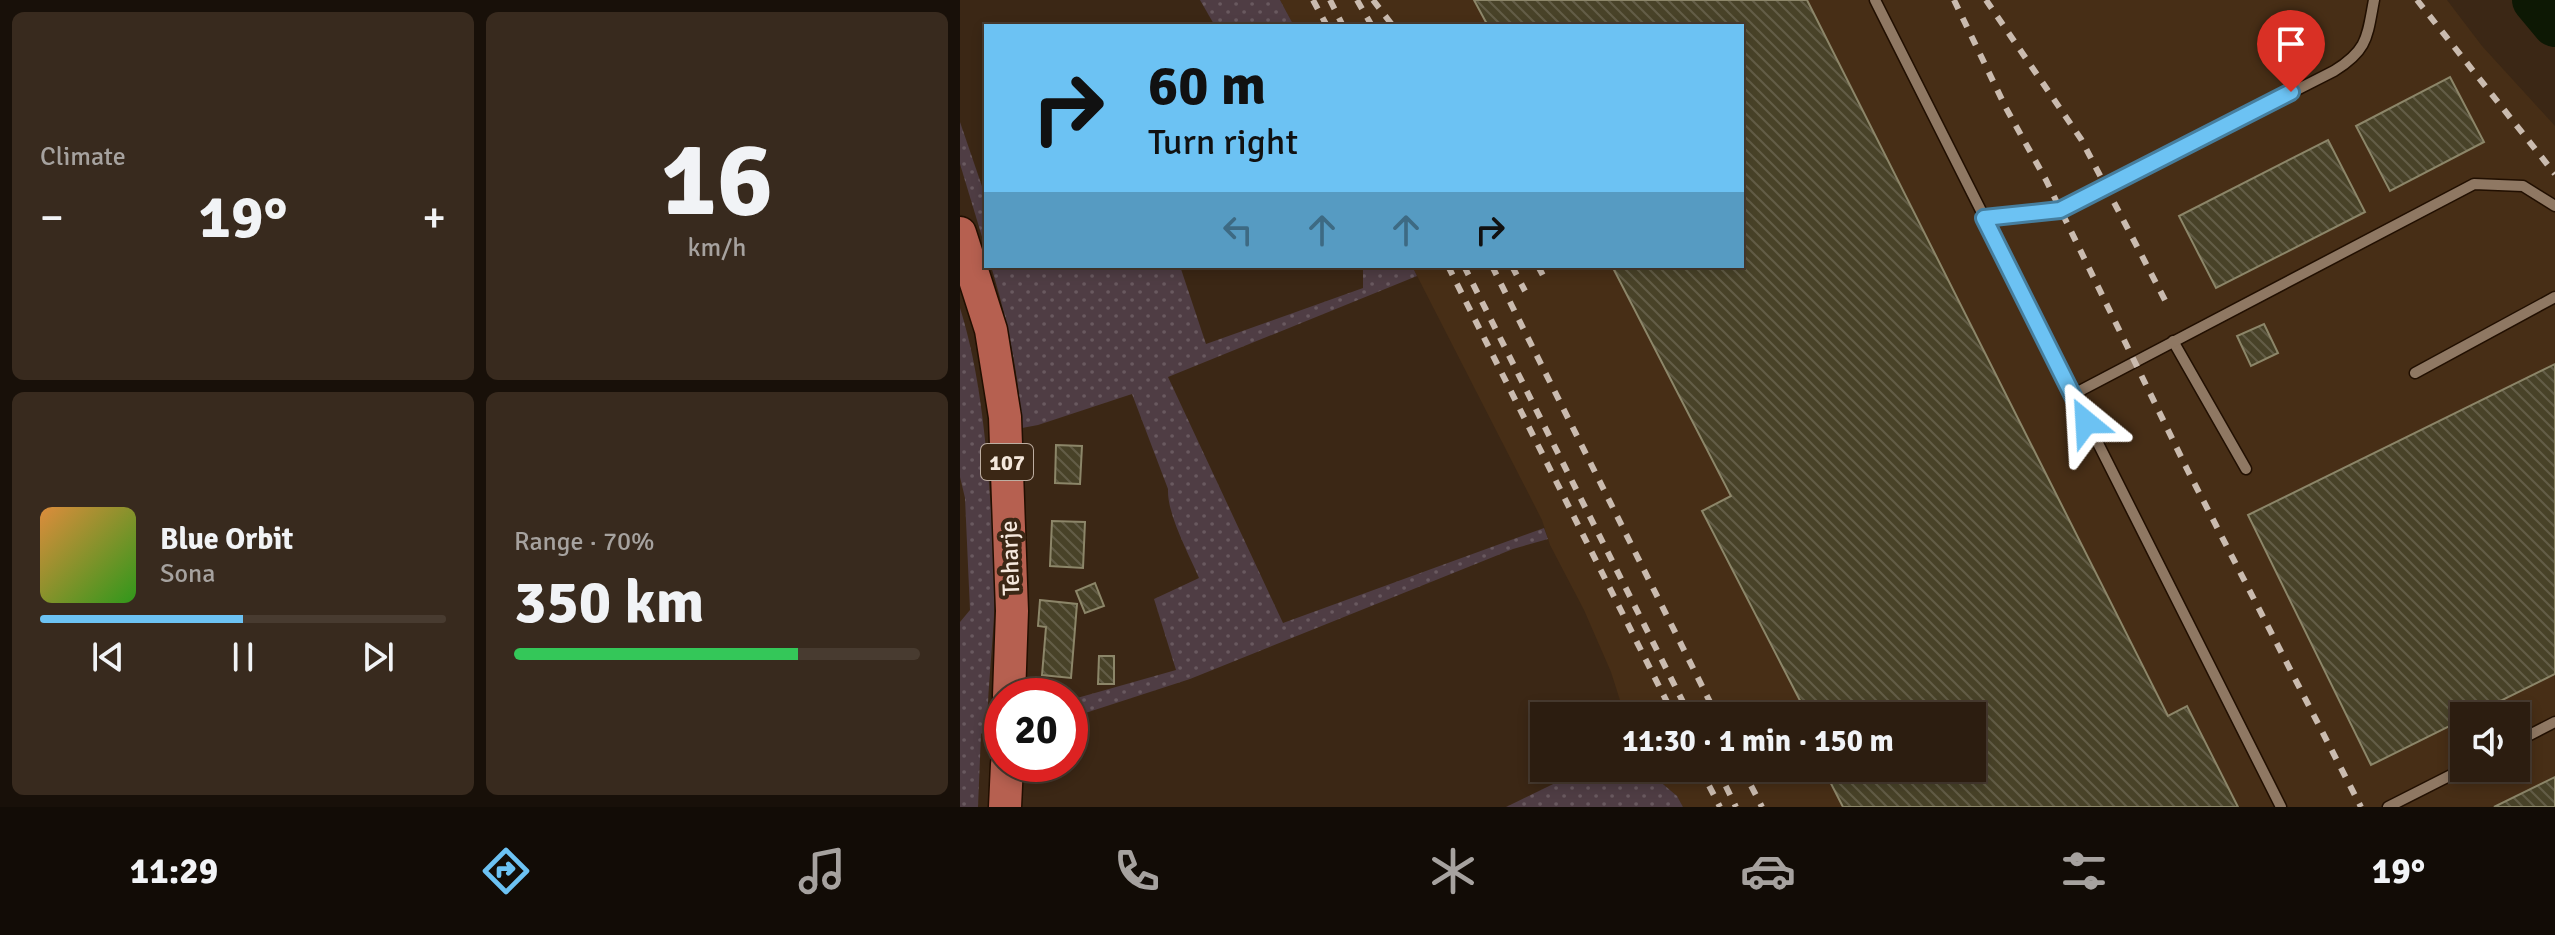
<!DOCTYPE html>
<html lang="en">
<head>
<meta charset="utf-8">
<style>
  :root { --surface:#2c1d10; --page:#382a1e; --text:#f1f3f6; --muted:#a6a29f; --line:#483b30; --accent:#6cc2f3 }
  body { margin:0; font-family:Signika,sans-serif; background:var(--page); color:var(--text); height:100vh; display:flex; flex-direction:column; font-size:30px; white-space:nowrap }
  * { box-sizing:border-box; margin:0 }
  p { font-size:26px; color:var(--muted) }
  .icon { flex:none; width:44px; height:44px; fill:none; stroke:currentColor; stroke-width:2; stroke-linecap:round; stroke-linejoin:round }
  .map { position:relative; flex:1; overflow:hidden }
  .side { display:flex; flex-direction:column; gap:12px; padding:12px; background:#181009; width:960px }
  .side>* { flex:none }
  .hud { position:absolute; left:24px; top:24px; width:760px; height:244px; border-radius:0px; box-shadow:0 4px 12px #0003,0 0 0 2px var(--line); background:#6cc2f3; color:#111; overflow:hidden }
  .fabs { position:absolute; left:1490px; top:702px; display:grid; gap:16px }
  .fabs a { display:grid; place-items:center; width:80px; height:80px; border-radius:0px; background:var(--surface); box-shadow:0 4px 12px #0003,0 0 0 2px var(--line); font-size:40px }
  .speed { position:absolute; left:24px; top:678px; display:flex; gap:16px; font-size:40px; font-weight:700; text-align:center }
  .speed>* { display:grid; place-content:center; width:104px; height:104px; border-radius:50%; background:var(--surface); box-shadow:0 4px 12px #0003,0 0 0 2px var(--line); line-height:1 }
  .speed .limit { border:12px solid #d22; background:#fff; color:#111 }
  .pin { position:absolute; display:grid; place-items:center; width:68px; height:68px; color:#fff; margin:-82px -34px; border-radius:50% 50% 50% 0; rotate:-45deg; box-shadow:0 0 8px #0007 }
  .pin .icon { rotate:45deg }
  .me { position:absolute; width:88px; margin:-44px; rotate:333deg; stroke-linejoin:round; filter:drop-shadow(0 0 6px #0008) }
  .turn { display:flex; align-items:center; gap:28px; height:168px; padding:0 32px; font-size:36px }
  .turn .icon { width:104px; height:104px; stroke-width:2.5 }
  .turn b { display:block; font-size:56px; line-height:68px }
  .lanes { display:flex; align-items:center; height:76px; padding:0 32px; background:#0003; justify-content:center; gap:40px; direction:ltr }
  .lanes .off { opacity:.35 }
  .big { font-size:60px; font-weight:700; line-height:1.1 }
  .side .widget { flex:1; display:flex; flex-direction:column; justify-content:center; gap:12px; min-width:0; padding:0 28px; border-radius:12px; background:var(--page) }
  .side .dial { align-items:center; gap:0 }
  .dial b { font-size:104px; line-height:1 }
  .song { display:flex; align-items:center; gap:24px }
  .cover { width:96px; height:96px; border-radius:12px; background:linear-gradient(135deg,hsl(30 70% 55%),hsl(110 70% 35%)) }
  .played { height:8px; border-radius:4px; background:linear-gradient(90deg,var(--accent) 50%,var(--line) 50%) }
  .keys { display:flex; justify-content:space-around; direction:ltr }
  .heat { display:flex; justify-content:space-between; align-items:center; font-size:44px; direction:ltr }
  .charge { height:12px; border-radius:6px; background:linear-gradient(90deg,#34c759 70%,var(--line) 0) }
  .side .tiles { flex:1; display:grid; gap:12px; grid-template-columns:repeat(2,1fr) }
  .trip { position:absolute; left:570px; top:702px; width:456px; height:80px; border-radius:0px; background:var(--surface); box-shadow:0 4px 12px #0003,0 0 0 2px var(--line); font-weight:700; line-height:80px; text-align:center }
  .menu { display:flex; height:128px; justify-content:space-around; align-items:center; background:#120c06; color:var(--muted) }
  .menu .icon { width:56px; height:56px }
  .menu .selected { color:var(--accent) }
  .menu b { font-size:36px; color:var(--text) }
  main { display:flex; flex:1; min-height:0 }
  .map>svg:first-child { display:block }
  .built { fill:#472e16; fill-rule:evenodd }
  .grass { fill:url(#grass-dots) }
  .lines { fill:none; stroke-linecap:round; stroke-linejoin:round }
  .river { stroke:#0d1804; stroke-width:46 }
  .building { fill:url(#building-back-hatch); stroke:#8c8669; stroke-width:2 }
  .lane-casing { stroke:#210f01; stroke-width:13 }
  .primary-casing { stroke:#210f01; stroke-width:35 }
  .lane { stroke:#8f7863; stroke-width:10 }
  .primary { stroke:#b66050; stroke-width:32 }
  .rail { stroke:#cabbaf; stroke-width:6; stroke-dasharray:10 10; stroke-linecap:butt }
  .route-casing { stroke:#467e9e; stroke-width:20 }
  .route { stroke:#6cc2f3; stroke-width:14 }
  .labels { text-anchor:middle; stroke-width:8; stroke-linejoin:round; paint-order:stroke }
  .shield { fill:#3b2715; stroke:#bdaea1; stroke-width:2 }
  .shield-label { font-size:22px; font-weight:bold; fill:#f5e8dd }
  .street-label { font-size:24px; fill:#f5e8dd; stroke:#3b2715 }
</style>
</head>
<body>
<main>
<section class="side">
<div class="tiles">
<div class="widget"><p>Climate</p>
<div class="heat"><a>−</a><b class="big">19°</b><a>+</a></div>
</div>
<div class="widget dial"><b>16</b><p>km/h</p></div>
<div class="widget">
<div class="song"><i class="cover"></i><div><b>Blue Orbit</b><p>Sona</p></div></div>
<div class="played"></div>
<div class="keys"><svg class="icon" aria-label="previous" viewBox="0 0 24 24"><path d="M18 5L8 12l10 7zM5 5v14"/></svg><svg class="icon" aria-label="pause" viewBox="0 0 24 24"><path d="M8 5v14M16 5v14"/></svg><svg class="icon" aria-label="next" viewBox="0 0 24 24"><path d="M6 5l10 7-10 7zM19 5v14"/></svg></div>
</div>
<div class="widget"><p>Range · 70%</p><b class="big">350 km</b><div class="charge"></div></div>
</div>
</section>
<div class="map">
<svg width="1595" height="807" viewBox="0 0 1595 807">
  <defs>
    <pattern id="grass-dots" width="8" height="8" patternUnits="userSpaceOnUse" patternTransform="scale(2)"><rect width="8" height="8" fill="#4f3d44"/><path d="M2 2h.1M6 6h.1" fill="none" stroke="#69595f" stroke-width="1.8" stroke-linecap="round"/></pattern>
    <pattern id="building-back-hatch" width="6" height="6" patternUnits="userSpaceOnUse" patternTransform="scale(2)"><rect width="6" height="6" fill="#484228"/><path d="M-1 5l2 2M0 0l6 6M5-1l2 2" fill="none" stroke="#635d47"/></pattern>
  </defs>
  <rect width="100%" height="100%" fill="#3b2715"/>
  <path class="built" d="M320 0H1487L1522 46 1595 126V807H723L717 796 684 768H1012V716H665L651 672 624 610 590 545 582 520 452 266H782V26H334ZM1504 716H1556V768H1504Z"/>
  <g class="grass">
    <polygon points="240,0 320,0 334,26 255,26"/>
    <polygon points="0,122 26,198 26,250 0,164"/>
    <path d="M31 266H220L246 344 403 288V270L401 266H452L457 276 208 377 323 623 584 528 588 539 553 549 230 679 110 718V700L216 670 194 599 239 578C229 554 207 515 208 489L172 394 78 425 62 428C58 369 48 323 31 266Z"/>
    <path d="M0 308C20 372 26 441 31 508 32 532 36 557 35 581 35 630 28 679 27 728L21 734 18 807H0V622L10 610 5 498 0 477Z"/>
    <polygon points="626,768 684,768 717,796 723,807 546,807"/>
  </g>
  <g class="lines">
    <polyline class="river" points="1575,0 1595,24"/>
  </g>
  <g class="building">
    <polygon points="514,0 847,0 1208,716 1227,706 1278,807 883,807 863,768 1012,768 1012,716 848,716 742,511 771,496 652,266 782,266 782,26 528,26"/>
    <polygon points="1490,77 1524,142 1430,191 1396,126"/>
    <polygon points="1368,140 1405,212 1256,288 1219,216"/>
    <polygon points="1304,324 1318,353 1291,366 1277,336"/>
    <polygon points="1595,364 1595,674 1510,716 1504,716 1504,719 1411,765 1288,515"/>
    <polygon points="96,445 122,446 120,484 95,483"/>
    <polygon points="92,521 125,522 123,568 90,566"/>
    <polygon points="135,583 144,606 125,613 116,591"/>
    <polygon points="80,600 117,604 111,678 82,675 86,627 78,626"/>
    <polygon points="139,656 154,656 154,684 138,684"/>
    <polygon points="1595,777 1595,807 1534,807"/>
  </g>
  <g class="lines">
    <defs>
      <g id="lane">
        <polyline points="915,0 1321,807"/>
        <path d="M1024 218 1100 210 1374 71C1408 50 1407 37 1414 0"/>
        <polyline points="1213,341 1286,469"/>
        <polyline points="1455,373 1595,297"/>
        <polyline points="1112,395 1514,184 1563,186 1595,206"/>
        <polyline points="1556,742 1595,722"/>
        <polyline points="1428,807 1505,768"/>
      </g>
      <g id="primary">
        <polyline points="0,233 31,330 45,417 52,611 49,696"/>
        <polyline points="45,807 47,764"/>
      </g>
    </defs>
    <use href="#lane" class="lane-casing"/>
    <use href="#primary" class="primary-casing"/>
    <use href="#lane" class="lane"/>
    <use href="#primary" class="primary"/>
    <g class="rail">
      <polyline points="353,0 367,26"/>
      <polyline points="370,0 383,26"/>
      <polyline points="397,0 412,26"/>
      <polyline points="413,0 433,26"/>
      <polyline points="994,0 1046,108 1086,180 1228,471 1401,807"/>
      <polyline points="1026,0 1121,139 1207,304"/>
      <polyline points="1457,0 1595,174"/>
      <polyline points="488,266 714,716"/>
      <polyline points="504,266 730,716"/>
      <polyline points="532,266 757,716"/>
      <polyline points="552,266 565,291"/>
      <polyline points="578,266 587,283"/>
      <polyline points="740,768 760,807"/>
      <polyline points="757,768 776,807"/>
      <polyline points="782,768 802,807"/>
    </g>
  </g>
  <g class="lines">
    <defs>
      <polyline id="route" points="1126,422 1024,218 1100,210 1331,92"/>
    </defs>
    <use href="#route" class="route-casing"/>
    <use href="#route" class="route"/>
  </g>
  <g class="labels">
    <rect class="shield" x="21" y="444" width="52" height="36" rx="6"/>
    <g class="shield-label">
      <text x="47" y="470">107</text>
    </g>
    <g class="street-label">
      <text transform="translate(50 558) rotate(-92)" y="8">Teharje</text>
    </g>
  </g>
</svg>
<div class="fabs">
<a><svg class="icon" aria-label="sound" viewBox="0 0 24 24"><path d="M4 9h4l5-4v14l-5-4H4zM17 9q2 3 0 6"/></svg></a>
</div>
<div class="speed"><div class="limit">20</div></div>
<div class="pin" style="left:1331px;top:92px;background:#d93025"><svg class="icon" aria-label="arrive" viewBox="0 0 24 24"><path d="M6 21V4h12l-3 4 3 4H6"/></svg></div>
<svg class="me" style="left:1126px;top:422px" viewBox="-20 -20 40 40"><path d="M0-17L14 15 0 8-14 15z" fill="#6cc2f3" stroke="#fff" stroke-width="4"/></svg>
<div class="trip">11:30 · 1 min · 150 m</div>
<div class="hud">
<div class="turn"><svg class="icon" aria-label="right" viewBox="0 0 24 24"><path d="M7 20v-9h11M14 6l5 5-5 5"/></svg><div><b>60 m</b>Turn right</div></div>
<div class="lanes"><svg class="icon off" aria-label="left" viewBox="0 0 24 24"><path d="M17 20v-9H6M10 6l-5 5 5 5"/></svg><svg class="icon off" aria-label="ahead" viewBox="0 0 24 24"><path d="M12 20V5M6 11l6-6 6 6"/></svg><svg class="icon off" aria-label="ahead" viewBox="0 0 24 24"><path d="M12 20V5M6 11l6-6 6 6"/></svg><svg class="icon" aria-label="right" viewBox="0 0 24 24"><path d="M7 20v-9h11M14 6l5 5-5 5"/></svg></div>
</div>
</div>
</main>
<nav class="menu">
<b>11:29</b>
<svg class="icon selected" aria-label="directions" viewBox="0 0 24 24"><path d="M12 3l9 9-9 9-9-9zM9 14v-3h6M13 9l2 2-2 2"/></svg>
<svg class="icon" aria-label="music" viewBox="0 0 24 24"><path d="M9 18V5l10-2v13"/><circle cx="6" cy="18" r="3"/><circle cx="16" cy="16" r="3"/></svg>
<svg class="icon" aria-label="phone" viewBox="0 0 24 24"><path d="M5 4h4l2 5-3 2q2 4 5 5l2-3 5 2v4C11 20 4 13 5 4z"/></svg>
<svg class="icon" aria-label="climate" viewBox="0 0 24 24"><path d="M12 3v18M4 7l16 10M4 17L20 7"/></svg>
<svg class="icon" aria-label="car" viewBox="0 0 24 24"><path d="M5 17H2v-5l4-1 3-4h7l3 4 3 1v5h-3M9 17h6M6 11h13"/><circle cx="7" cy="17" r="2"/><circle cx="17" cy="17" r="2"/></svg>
<svg class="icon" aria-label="filters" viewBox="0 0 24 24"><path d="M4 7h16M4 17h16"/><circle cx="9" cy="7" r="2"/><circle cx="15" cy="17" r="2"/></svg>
<b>19°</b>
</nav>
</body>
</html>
